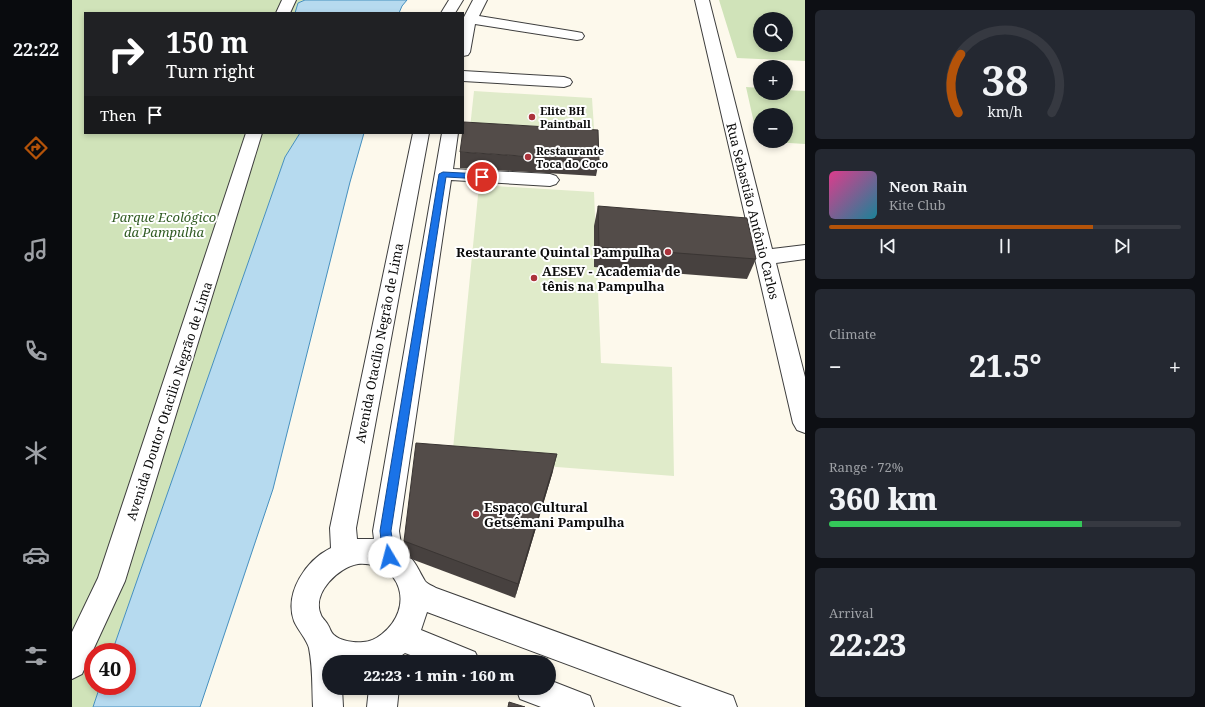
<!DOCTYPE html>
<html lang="en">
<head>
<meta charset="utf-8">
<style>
  :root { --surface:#171b24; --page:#242831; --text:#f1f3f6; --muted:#9ea1a6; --line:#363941; --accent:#b45309 }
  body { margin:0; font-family:"Noto Serif",serif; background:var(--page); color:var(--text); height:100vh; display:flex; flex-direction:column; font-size:15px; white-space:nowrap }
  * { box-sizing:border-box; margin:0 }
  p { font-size:13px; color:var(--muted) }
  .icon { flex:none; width:22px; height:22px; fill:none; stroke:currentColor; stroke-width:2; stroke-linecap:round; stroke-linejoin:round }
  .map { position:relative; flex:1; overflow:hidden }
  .side { display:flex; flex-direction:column; gap:10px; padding:10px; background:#0d0f14; width:400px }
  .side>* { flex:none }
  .guide { position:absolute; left:12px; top:12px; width:380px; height:122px; border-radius:0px; box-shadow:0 2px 6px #0003; background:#202124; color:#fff; overflow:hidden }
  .tools { position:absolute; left:681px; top:12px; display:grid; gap:8px }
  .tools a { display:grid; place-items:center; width:40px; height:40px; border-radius:50%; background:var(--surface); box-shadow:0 2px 6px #0003; font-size:20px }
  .speed { position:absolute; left:12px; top:643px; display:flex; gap:8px; font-size:20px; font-weight:700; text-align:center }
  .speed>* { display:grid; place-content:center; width:52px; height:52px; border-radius:50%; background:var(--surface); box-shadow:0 2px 6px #0003; line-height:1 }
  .speed .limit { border:6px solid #d22; background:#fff; color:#111 }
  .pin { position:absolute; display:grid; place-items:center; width:34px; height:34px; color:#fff; margin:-17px; border:2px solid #fff; border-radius:50%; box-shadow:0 1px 4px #0007 }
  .me { position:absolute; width:44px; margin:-22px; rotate:352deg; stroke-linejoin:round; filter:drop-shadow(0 0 3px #0008) }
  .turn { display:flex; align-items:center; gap:14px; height:84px; padding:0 16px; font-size:18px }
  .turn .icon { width:52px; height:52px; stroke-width:2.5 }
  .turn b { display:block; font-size:28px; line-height:34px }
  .then { display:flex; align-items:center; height:38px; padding:0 16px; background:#0003; gap:8px; font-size:15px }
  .big { font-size:30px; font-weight:800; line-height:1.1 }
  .side .widget { flex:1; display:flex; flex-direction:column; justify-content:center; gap:6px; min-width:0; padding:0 14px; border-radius:6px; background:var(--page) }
  .side .dial { align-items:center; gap:0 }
  .dial svg { height:104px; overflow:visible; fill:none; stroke:var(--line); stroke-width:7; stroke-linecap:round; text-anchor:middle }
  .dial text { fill:var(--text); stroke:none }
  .song { display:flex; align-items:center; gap:12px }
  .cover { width:48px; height:48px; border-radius:6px; background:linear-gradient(135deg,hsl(330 70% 55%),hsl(190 70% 35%)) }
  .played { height:4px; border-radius:2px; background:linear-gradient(90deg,var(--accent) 75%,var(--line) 75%) }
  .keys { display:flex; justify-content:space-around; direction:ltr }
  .heat { display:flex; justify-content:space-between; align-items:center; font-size:22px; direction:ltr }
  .charge { height:6px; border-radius:3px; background:linear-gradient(90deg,#34c759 72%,var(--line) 0) }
  .trip { position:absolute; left:250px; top:655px; width:234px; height:40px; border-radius:20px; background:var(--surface); box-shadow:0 2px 6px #0003; font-weight:800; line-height:40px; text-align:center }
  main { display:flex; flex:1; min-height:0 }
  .tabs { display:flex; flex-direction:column; width:72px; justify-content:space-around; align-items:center; background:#090b0e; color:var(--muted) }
  .tabs .icon { width:28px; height:28px }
  .tabs .selected { color:var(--accent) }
  .tabs b { font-size:18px; color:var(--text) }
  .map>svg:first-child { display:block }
  .green { fill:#d0e3b9; fill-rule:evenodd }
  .pitch { fill:#e0ebca }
  .water { fill:#b6daef; stroke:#458fbe }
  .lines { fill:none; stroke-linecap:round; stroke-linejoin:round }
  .minor-casing { stroke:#3e3e3e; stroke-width:2 }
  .minor { fill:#fff; fill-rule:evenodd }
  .wall { fill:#47413f }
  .shaded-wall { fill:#3a3533 }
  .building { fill:#534c49; stroke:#3a3533 }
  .route { fill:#1a73e8; stroke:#114b97 }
  .poi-dot { fill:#ab333b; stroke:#fff; stroke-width:1.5 }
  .labels { text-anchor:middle; stroke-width:4; stroke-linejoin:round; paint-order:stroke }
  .far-poi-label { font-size:11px; font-weight:bold; fill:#0b0b0b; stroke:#fff; text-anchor:start }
  .street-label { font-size:13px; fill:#0b0b0b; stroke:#fff }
  .park-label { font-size:13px; font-style:italic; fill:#305b23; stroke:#fff }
  .poi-label { font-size:13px; font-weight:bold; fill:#0b0b0b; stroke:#fff; text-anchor:start }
</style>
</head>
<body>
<main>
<nav class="tabs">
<b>22:22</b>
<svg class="icon selected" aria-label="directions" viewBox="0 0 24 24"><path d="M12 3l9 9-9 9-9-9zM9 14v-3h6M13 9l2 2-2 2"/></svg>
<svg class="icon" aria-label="music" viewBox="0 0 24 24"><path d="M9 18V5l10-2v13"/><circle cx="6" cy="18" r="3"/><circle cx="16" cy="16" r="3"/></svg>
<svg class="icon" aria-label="phone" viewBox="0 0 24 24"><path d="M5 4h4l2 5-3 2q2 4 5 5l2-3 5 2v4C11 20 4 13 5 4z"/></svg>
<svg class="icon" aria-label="climate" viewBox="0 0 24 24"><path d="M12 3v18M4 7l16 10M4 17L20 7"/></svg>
<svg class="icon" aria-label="car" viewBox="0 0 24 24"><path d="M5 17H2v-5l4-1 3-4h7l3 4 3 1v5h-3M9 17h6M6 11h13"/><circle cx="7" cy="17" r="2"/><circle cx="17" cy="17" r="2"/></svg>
<svg class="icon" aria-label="filters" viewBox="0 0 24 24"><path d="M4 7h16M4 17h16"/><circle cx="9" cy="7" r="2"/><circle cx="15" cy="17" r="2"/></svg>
</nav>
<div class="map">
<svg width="733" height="707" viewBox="0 0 733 707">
  <rect width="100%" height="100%" fill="#fdf9ec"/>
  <g class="green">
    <polygon points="0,0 233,0 226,3 223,13 13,13 13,133 228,133 213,157 40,652 21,652 21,686 28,686 21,707 0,707"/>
    <path d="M647 0H733V61L665 58ZM688 19H714V45H688Z"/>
    <path d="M674 87 688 88V93H714V90L733 91V144L686 141ZM688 115H714V141H688Z"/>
  </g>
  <g class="pitch">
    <polygon points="402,91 520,98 523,144 397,137"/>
    <polygon points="407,185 522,192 529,363 600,367 602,476 380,459"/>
  </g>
  <g class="water">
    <polygon points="233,0 335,0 330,6 327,13 223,13 226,3"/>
    <polygon points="228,133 292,133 278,182 201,489 128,707 21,707 28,686 55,686 55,652 40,652 213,157"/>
  </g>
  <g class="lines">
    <defs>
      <g id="minor">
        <polygon points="210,0 224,0 218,13 204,13"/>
        <polygon points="377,0 391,0 383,13 369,13"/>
        <polygon points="401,0 415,0 407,16 505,32 510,33 512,36 510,39 505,40 403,24 398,52 396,55 391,56 391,19"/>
        <polygon points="623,0 637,0 700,249 733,245 733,259 704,263 733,377 733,433 725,430 721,423"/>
        <polygon points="391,71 492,77 498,79 500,82 498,85 492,87 391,81"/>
        <polygon points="174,133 190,133 53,581 10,674 0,679 0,632 26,578"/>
        <path d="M341 133H357L284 528 285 539H302L301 531 370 133H386L381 169 478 174 484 176 487 180 484 184 478 186 379 180 327 531 330 551C344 560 345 568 353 581 355 584 361 586 364 588L661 696 665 707H610L355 612 349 630 403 652 408 662H357L333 653 320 662H257V688H270L271 707H241C240 688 241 668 237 648 235 640 226 630 222 621 212 593 234 560 259 548L258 528ZM286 564C330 561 343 608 310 634 305 638 298 642 291 642 283 643 268 641 262 635 259 633 258 628 256 625 254 621 250 618 249 615 239 593 267 567 286 564Z"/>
        <polygon points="477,680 518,696 522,707 469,707 448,699 444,688 477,688"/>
        <polygon points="297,688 327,688 325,707 295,707"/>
      </g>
    </defs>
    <use href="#minor" class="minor-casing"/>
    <use href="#minor" class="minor"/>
  </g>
  <g class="wall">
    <polygon points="388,152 527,161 524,176 388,168"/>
    <polygon points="526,206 684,259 675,279 522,267 522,226"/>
    <polygon points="481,471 443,598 334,557 332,541"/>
  </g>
  <polygon class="shaded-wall" points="485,454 481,471 443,598 446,584"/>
  <g class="building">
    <polygon points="392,122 526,130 527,161 388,152"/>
    <polygon points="526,206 675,218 684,259 527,247"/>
    <polygon points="344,443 485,454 446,584 332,541"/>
    <polygon points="437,702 453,707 436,707"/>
  </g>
  <polygon class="route" points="371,172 410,174 413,177 410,179 374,177 319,531 323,557 321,560 317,562 313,560 311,557 308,531 367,174"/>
  <g class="poi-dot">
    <circle cx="460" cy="117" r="4"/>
    <circle cx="456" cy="157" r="4"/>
    <circle cx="596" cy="252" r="4"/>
    <circle cx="462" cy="278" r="4"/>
    <circle cx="404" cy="514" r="4"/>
  </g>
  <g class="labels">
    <g class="far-poi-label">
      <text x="468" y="115">Elite BH<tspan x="468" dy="13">Paintball</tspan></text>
      <text x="464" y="155">Restaurante<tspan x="464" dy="13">Toca do Coco</tspan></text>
    </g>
    <g class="street-label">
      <text transform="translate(681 211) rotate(76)" y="5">Rua Sebastião Antônio Carlos</text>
      <text transform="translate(307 343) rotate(-79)" y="5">Avenida Otacílio Negrão de Lima</text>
      <text transform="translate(97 401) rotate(-72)" y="5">Avenida Doutor Otacilio Negrão de Lima</text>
    </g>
    <g class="park-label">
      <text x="92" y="222">Parque Ecológico<tspan x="92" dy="15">da Pampulha</tspan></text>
    </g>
    <g class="poi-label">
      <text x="588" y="257" text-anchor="end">Restaurante Quintal Pampulha</text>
      <text x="470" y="276">AESEV - Academia de<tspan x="470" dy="15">tênis na Pampulha</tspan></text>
      <text x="412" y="512">Espaço Cultural<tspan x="412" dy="15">Getsêmani Pampulha</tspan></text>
    </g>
  </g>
</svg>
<div class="tools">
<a><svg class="icon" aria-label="search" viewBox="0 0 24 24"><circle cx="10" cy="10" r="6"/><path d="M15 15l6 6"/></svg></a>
<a>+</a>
<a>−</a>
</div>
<div class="speed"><div class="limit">40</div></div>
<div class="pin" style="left:410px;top:177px;background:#d93025"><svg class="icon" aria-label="arrive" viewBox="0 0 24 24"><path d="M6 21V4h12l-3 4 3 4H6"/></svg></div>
<svg class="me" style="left:317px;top:557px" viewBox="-20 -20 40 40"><circle r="19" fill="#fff"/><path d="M0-13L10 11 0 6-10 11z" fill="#1a73e8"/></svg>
<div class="trip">22:23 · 1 min · 160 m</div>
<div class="guide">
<div class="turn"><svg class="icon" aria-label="right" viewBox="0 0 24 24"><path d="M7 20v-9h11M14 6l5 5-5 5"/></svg><div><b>150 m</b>Turn right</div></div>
<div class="then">Then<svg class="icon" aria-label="arrive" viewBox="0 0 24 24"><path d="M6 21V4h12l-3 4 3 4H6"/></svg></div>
</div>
</div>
<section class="side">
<div class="widget dial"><svg viewBox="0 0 100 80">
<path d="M14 69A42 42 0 1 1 86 69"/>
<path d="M14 69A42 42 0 0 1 16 24" stroke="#b45309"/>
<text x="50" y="56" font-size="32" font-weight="700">38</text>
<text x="50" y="72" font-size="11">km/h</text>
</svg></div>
<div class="widget">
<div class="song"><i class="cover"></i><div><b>Neon Rain</b><p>Kite Club</p></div></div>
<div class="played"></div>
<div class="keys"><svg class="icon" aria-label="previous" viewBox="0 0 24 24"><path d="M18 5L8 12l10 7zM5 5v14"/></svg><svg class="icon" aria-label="pause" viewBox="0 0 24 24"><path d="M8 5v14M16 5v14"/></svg><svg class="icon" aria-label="next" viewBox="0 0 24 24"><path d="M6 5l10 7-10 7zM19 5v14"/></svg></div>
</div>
<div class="widget"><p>Climate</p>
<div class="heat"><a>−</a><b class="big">21.5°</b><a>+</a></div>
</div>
<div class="widget"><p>Range · 72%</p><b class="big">360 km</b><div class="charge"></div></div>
<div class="widget"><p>Arrival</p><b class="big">22:23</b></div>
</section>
</main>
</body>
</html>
